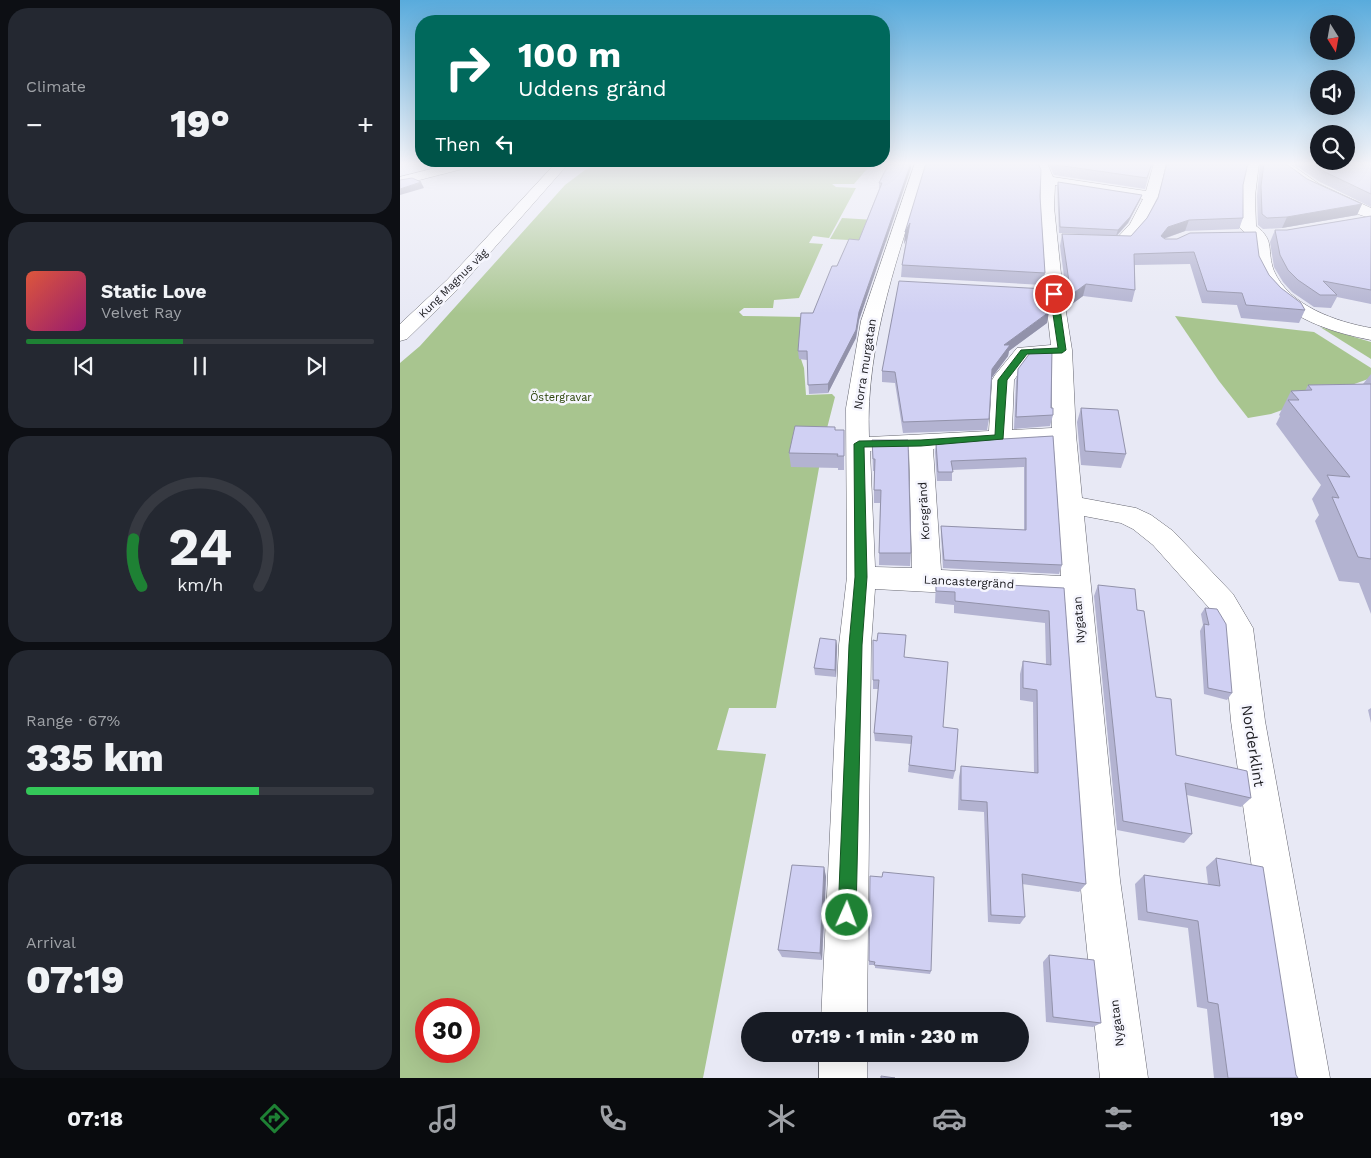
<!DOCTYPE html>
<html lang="en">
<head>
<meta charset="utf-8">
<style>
  :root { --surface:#171b24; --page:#242831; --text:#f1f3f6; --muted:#9ea1a6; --line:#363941; --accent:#1e8134 }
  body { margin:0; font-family:"Work Sans",sans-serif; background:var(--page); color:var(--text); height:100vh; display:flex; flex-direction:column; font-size:19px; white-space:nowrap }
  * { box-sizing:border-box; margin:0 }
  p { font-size:16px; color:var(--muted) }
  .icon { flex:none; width:28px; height:28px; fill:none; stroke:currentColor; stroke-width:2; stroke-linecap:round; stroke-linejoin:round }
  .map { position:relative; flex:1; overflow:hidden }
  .panel { display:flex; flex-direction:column; gap:8px; padding:8px; background:#0d0f14; width:400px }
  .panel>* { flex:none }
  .top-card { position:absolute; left:15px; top:15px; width:475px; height:152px; border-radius:20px; box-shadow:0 5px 20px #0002; background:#00695c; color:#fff; overflow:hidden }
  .needle { width:32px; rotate:169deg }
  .fabs { position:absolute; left:910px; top:15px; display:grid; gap:10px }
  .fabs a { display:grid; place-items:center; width:45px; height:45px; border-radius:50%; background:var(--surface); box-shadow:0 5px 20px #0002; font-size:25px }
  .speed { position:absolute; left:15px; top:998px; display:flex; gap:10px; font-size:25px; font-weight:700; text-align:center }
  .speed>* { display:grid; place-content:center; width:65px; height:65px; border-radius:50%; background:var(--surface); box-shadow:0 5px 20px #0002; line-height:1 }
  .speed .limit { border:8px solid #d22; background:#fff; color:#111 }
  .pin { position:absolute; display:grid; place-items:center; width:42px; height:42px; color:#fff; margin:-21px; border:2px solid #fff; border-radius:50%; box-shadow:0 1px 5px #0007 }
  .me { position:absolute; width:55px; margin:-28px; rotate:2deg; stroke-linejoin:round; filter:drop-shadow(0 0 4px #0008) }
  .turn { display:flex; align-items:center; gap:18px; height:105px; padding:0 20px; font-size:22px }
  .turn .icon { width:65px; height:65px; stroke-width:2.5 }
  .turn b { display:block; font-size:35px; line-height:42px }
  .then { display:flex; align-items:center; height:48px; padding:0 20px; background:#0003; gap:10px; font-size:19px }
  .big { font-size:38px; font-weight:800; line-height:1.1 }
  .panel .tile { flex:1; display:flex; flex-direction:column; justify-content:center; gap:8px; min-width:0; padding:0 18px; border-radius:20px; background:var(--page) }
  .panel .dial { align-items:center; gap:0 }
  .dial svg { height:130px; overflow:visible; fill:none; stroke:var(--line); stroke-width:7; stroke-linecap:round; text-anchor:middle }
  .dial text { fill:var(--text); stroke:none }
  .song { display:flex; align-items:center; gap:15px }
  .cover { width:60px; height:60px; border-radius:8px; background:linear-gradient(135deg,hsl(10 70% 55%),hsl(320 70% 35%)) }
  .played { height:5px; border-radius:2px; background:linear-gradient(90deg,var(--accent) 45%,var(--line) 45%) }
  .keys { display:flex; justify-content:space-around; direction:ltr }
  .heat { display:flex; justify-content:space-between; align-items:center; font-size:28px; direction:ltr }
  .charge { height:8px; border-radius:4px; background:linear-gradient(90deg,#34c759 67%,var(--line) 0) }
  .trip { position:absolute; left:341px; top:1012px; width:288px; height:50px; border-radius:25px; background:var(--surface); box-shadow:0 5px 20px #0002; font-weight:800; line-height:50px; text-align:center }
  .menu { display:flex; height:80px; justify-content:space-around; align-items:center; background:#090b0e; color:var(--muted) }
  .menu .icon { width:35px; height:35px }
  .menu .current { color:var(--accent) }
  .menu b { font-size:22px; color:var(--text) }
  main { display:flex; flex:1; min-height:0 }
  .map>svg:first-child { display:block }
  .green { fill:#a8c58f; fill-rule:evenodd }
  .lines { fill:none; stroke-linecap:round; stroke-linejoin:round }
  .minor-casing { stroke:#656670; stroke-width:1 }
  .minor { fill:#fff; fill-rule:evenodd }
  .wall { fill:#b3b3d1 }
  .shaded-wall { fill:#9292aa }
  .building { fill:#d0d0f3; stroke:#9292aa }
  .route { fill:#1e8134; stroke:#145422 }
  .labels { text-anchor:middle; stroke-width:5; stroke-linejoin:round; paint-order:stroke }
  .far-street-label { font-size:11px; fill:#202025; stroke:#f6f6fe }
  .far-park-label { font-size:11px; fill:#2b4509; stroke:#f6f6fe }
  .street-label { font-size:12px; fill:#202025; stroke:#f6f6fe }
  .near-street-label { font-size:15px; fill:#202025; stroke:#f6f6fe }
</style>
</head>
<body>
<main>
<section class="panel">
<div class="tile"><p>Climate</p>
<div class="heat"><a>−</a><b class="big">19°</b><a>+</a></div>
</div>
<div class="tile">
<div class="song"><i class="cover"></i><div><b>Static Love</b><p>Velvet Ray</p></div></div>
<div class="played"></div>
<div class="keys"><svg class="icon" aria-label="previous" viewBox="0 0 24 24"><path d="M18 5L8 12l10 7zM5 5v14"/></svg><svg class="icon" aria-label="pause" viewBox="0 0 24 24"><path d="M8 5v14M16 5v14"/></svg><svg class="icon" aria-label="next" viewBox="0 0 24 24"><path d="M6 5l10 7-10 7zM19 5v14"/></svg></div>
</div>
<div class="tile dial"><svg viewBox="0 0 100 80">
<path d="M14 69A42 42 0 1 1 86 69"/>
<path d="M14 69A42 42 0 0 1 9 40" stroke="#1e8134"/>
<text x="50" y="56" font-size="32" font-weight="700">24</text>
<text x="50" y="72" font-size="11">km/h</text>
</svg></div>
<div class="tile"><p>Range · 67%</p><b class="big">335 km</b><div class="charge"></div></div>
<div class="tile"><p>Arrival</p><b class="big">07:19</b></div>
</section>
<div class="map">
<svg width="971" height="1078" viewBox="0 0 971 1078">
  <rect width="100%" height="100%" fill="#e8e9f5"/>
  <g class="green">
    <path d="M199 163H472L454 184H432L436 187 456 188 429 238 413 236 409 243 423 244 399 298 374 300 373 308H344L339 312 343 316 403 317 400 356 404 368 406 395 432 394 435 397 424 440 376 708H329L317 750 366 754 303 1078H0V363L20 346 165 185 185 170ZM26 1009H69V1051H26Z"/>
    <polygon points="442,218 492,221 486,242 430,239"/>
    <polygon points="775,316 914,332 971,368 971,378 871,414 848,418 819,381"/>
    <polygon points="920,327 971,342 971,359"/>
  </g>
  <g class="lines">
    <defs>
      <g id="minor">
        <polygon points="55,163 75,163 74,166 0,185 0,177"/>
        <polygon points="156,163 169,163 59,288 7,339 0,341 0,324 47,280"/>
        <path d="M515 163H527C500 252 465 342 469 437L589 431 592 380 595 375 617 348 651 345 645 293 640 207 641 180 635 163H647L653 177 746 191 754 163H766C761 188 752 232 727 246 722 249 714 247 708 247 700 246 691 247 686 241L694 236 717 238 730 224 743 199 655 185 654 207 663 293 672 350 676 435 682 498 736 508 751 515 773 531 833 594 853 628 865 721 930 1078H882L831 721 823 630 811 610 753 545 733 529 721 523 684 516 720 880 748 1078H700L680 880 662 599 475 589 471 645 467 1021H421L439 645 447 577 446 408 461 321ZM652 357V428L612 430 614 380 630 358ZM653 443 661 576 541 570 533 449ZM509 450 512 568 475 567 470 451Z"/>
        <path d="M847 163H859L855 196 856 226C876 241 866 250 874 271 889 306 937 322 971 328V340C929 332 873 315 857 269 854 260 854 249 852 239L840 228 841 196Z"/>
        <path d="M876 163H889L919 184 971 208V218C948 213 888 183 876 163Z"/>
        <rect x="419" y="1054" width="48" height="24"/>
      </g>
    </defs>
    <use href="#minor" class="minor-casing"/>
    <use href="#minor" class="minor"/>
  </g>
  <g class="wall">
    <polygon points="526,163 640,196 645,273 643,285 501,277 502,265 506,240 504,244"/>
    <polygon points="648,163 752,163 745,189 654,175"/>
    <polygon points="860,163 885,163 907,179 962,204 957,215 882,228 863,229 858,225 857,196"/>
    <polygon points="892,163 971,163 971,207 920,182"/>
    <polygon points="511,168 459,320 456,338 428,393 409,394 407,360 399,359 398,351 437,266 459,240 479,189 479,183"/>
    <polygon points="658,182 740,200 728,223 717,236 731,236 747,218 757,198 843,185 843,218 839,229 785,231 764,239 859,256 869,275 881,288 905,310 899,323 841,318 837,305 802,303 790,264 735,265 735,290 732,302 683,296 668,307 660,246 662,234 698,235 659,233 657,187"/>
    <polygon points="971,216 971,304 937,297 931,308 914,307 892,292 883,282 874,267 870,242 875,230 887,230"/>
    <polygon points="647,323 609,351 608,356 591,379 589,419 587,430 503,433 495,383 482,382 482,371"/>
    <polygon points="618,369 651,408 653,415 650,426 614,429 616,381"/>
    <polygon points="971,374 971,614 959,583 939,581 915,521 919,515 912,499 921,485 876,424 880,416 879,415 891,391 905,391 908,385 963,384"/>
    <polygon points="681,408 726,454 721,468 681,465 677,422"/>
    <polygon points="435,430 444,430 444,470 438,470 438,468 391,467 389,453"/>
    <polygon points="653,436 662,565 659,574 543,568 541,534 541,526 624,530 624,467 552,470 552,481 537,481 535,452 536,443"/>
    <polygon points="472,440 511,553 510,566 479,565 480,503 474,503 474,471 473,471"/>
    <polygon points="536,581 664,588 686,884 679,892 622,884 625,917 620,924 588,922 584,812 558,810 559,777 561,766 634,773 633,702 620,700 620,674 623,661 646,664 645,623 554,613 554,605 535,603"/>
    <polygon points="698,585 737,610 756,697 776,755 851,798 841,807 787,795 792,834 784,843 717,830 694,596"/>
    <polygon points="805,608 832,693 827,700 804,694 800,631 803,625 801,614"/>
    <polygon points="436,640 437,646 436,677 415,675 414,668"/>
    <polygon points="473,640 504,657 543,727 555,771 553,779 508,772 511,744 475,741 474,733 478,689 473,689"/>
    <polygon points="971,708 971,723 968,710"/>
    <polygon points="816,858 896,1075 898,1078 814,1078 807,1009 797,1007 788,928 738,920 735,884 744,875 808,884 806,867"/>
    <polygon points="424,867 426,877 422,960 382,957 378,950"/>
    <polygon points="649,955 701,1023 693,1027 646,1022 643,962"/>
    <polygon points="469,961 531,971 530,974 475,968 475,965 469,965"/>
  </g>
  <g class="shaded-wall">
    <polygon points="511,163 511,168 459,320 456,338 428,393 428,384 459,312"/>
    <polygon points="21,182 24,188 0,195 0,189"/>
    <polygon points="742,195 740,200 728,223 716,236 718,230"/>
    <polygon points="962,204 957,215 882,228 887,217"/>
    <polygon points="789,220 785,231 765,238 757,247 761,236 768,227"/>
    <polygon points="510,223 509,234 504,244 505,232"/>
    <polygon points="686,284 683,296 668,307 671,295"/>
    <polygon points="649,312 647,323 609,351 608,356 590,380 592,369 604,345"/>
    <polygon points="436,640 437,646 436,677 435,670"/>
    <polygon points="424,867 426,877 422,960 420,953"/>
  </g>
  <g class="building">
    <polygon points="489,163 511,163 459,312 456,330 428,384 408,385 407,351 398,351 401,313 413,313 432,266 437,266 449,239 459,240 482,183 479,183"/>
    <polygon points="526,163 638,163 641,170 640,196 645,273 502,265 510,223 505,232"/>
    <polygon points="655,163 752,163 747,178 656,165"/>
    <polygon points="767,163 848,163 843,185 843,218 789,220 768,227 761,236 765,239 777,239 790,233 856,232 859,256 869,275 881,288 901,303 905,310 846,305 842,293 807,291 794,252 734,254 735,290 686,284 671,295 662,234 731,236 747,218 758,198"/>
    <polygon points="864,163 885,163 907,179 962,204 887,217 867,218 862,214 861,186"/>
    <polygon points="911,163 971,163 971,194 925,172"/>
    <polygon points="12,178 21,182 0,189 0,180"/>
    <polygon points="658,182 742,195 730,217 718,230 660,227"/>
    <polygon points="971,216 971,290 923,281 937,295 920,295 898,280 888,270 880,255 875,230 887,230"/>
    <polygon points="499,281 646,289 649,312 604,345 610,345 592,369 589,419 503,422 495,372 482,371"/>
    <polygon points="633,349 652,349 651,408 653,408 653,415 616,417 618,369"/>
    <polygon points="971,384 971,559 958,557 932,497 939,498 927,475 950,477 888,400 899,400 891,391 912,390 908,385"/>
    <polygon points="681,408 718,410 726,454 685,451"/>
    <polygon points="395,426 435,427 435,430 444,430 444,456 437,456 438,454 389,453"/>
    <polygon points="653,436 662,565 544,560 541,526 626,530 626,458 551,461 553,472 538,472 536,443"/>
    <polygon points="472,440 508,440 511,553 479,553 481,490 474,490 475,459 473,459"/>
    <polygon points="536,581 664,588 686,884 622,874 625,917 591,915 587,802 561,800 561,766 638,773 637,690 623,688 623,661 651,665 649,611 555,601 555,592 536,591"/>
    <polygon points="698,585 735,589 737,610 744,611 756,697 771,699 776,755 847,771 851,798 785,783 792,834 723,821"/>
    <polygon points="805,608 817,609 826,624 832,693 808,688 804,624 809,625"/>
    <polygon points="478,633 506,635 504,657 548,662 543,727 558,729 555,771 509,765 512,736 474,733 479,680 473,680 473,640 477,641"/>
    <polygon points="420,638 436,640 435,670 414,668"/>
    <polygon points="816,858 863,867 896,1075 898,1078 828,1078 818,1004 808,1002 798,921 747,912 744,875 820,886"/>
    <polygon points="392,865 424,867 420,953 378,950"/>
    <polygon points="483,872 534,877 531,971 474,965 475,962 469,961 470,876 482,877"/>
    <polygon points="649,955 694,960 701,1023 653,1017"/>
    <polygon points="481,1076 495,1078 481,1078"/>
  </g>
  <linearGradient id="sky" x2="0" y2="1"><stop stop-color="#59abdc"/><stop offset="0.52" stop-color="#f5f5fa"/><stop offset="1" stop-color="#f5f5fa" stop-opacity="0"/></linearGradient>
  <rect width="971" height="314" fill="url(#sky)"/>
  <polygon class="route" points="654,291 658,294 666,350 662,353 627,354 607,380 603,439 521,446 464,447 467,577 462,645 456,915 453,921 447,923 441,921 438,915 449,645 455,577 454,444 459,441 521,440 595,435 598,380 621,350 658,348 650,294"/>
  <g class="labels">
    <g class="far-street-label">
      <text transform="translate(53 283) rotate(-45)" y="4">Kung Magnus väg</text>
    </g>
    <g class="far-park-label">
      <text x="161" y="401">Östergravar</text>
    </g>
    <g class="street-label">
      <text transform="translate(465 364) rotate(-81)" y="4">Norra murgatan</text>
      <text transform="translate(524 511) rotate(-93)" y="4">Korsgränd</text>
      <text transform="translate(569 582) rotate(3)" y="4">Lancastergränd</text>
      <text transform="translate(679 620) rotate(-94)" y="4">Nygatan</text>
      <text transform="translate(717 1023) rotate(-97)" y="4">Nygatan</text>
    </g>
    <g class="near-street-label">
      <text transform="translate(853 746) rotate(81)" y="5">Norderklint</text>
    </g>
  </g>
</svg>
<div class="fabs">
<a><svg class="needle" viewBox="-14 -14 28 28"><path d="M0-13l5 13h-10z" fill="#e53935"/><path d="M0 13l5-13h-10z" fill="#9ea1a6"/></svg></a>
<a><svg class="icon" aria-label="sound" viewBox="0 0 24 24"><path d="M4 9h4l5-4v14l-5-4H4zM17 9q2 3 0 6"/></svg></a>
<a><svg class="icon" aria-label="search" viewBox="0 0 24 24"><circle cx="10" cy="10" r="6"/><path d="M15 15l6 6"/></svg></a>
</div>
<div class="speed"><div class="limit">30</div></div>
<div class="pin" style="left:654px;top:294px;background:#d93025"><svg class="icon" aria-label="arrive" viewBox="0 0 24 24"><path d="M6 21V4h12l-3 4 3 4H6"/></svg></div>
<svg class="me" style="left:447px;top:915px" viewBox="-20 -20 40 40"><circle r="17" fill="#1e8134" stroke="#fff" stroke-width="3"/><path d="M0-11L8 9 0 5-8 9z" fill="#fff"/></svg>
<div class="trip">07:19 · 1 min · 230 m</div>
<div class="top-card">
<div class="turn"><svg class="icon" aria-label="right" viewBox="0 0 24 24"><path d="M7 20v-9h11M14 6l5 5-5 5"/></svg><div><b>100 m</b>Uddens gränd</div></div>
<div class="then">Then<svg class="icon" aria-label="left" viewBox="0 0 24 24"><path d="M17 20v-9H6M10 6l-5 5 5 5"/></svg></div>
</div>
</div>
</main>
<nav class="menu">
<b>07:18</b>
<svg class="icon current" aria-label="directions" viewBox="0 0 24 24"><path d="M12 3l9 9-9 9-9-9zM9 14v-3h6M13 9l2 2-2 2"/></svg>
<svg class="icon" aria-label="music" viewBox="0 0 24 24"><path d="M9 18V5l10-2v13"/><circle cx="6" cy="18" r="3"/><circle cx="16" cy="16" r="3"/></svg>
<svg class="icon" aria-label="phone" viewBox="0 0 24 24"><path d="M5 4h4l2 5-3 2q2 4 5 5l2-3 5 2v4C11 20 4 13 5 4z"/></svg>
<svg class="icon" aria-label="climate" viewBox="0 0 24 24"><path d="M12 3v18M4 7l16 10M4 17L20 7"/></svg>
<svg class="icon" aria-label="car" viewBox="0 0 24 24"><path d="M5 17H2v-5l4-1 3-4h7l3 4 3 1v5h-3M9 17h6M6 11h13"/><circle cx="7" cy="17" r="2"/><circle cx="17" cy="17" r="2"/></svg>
<svg class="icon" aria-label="filters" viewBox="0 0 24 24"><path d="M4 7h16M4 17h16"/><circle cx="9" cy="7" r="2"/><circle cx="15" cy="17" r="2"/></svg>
<b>19°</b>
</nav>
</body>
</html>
